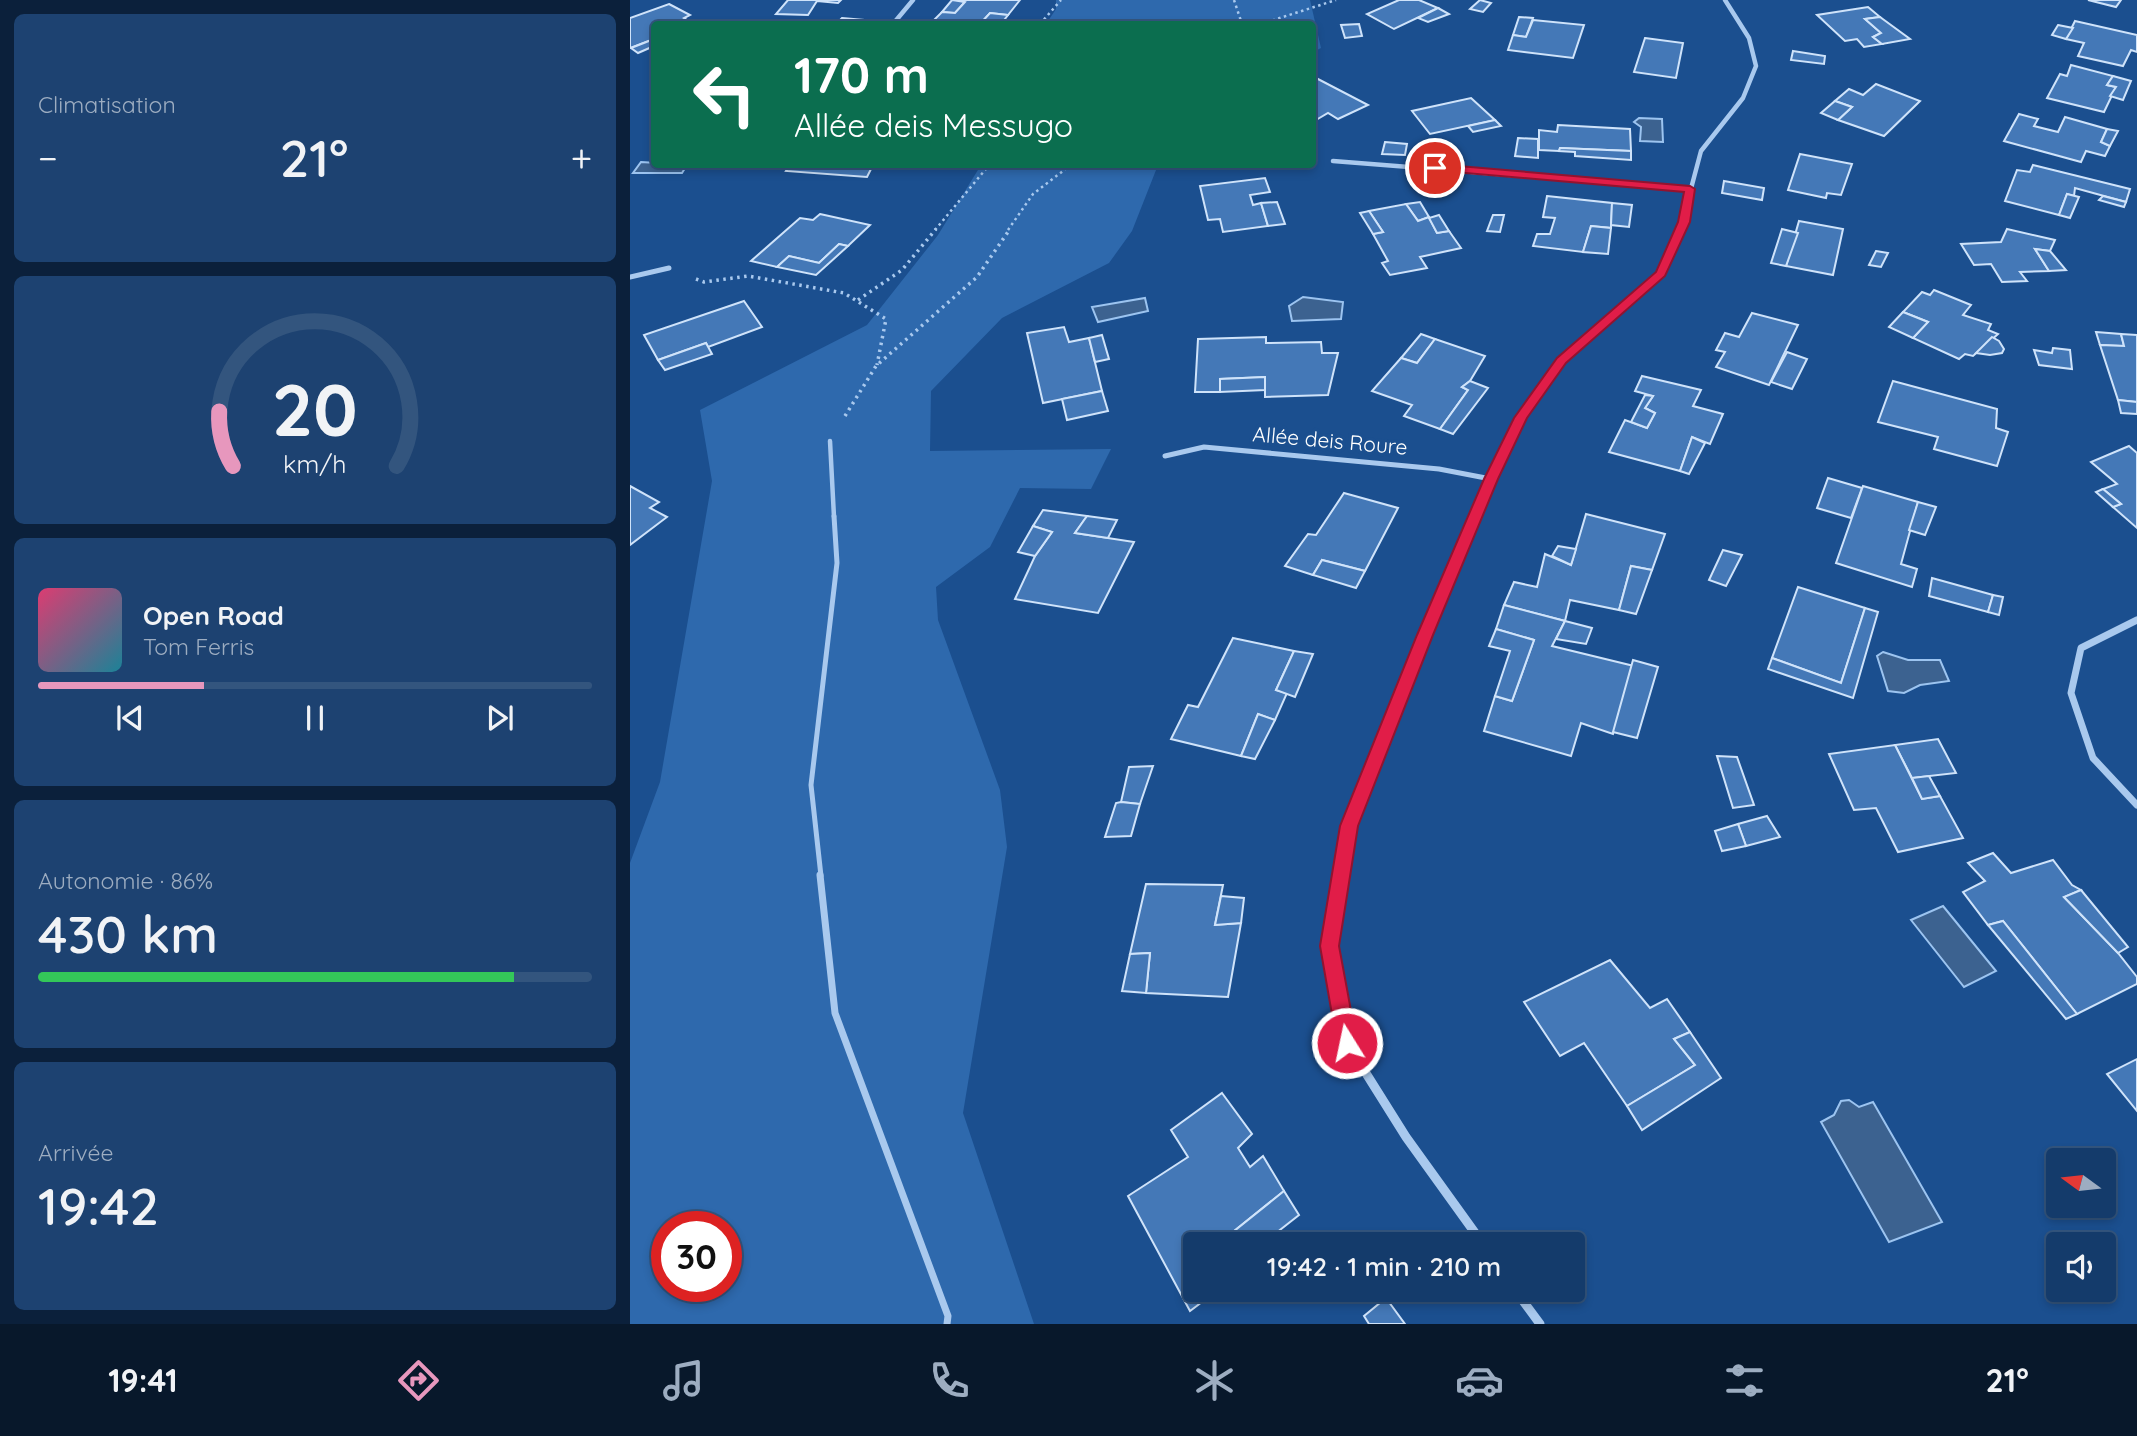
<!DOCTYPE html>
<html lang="fr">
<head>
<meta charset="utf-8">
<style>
  :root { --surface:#143b6b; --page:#1d4271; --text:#f1f3f6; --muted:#9dadc1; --line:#33557e; --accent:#e797bd }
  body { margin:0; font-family:Quicksand,sans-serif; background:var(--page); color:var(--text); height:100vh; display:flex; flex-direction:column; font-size:26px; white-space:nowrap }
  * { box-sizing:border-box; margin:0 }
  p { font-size:23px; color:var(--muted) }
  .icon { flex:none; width:38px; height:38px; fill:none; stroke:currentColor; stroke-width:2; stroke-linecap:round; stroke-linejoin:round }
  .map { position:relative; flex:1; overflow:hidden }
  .details { display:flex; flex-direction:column; gap:14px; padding:14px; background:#0b203b; width:630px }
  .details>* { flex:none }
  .guide { position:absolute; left:21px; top:21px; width:665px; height:147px; border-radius:7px; box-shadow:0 4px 10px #0003,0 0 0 2px var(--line); background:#0b6e4f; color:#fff; overflow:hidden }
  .needle { width:46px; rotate:285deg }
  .tools { position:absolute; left:1416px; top:1148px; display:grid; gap:14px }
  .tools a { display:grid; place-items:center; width:70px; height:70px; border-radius:7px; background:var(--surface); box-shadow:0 4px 10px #0003,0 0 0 2px var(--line); font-size:35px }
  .speed { position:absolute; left:21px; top:1211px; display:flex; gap:14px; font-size:35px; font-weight:700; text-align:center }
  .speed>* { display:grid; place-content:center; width:91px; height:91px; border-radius:50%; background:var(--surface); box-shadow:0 4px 10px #0003,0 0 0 2px var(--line); line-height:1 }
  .speed .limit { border:10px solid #d22; background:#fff; color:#111 }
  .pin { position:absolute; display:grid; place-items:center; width:60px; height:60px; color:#fff; margin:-30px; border:4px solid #fff; border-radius:50%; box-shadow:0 2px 7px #0007 }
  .me { position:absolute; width:77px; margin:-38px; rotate:350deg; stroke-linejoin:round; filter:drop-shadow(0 0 5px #0008) }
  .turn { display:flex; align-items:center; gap:24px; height:147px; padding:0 28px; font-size:32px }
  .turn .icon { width:91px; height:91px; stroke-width:2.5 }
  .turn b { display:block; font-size:49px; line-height:60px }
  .big { font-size:52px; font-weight:600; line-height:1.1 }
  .details .widget { flex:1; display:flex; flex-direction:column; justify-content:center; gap:10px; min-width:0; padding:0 24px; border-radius:10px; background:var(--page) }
  .details .dial { align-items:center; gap:0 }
  .dial svg { height:182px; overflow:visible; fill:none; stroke:var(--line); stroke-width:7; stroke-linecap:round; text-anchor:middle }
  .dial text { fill:var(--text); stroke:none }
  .song { display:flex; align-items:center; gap:21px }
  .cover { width:84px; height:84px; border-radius:10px; background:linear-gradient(135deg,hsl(340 70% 55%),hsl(190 70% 35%)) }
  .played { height:7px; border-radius:4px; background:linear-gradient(90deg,var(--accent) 30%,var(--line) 30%) }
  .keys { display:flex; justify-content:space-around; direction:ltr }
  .heat { display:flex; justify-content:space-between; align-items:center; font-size:38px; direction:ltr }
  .charge { height:10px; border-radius:5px; background:linear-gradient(90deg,#34c759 86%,var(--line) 0) }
  .trip { position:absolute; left:553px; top:1232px; width:402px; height:70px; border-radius:7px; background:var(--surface); box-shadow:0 4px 10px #0003,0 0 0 2px var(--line); font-weight:600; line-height:70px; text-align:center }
  .menu { display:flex; height:112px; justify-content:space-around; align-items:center; background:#08182b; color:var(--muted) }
  .menu .icon { width:49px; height:49px }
  .menu .active { color:var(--accent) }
  .menu b { font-size:32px; color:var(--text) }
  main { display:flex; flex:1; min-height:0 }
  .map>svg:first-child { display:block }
  .green { fill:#2e69ad; fill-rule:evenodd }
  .water { fill:#3c6290; stroke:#9cc4f0; stroke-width:2 }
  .building { fill:#4478b7; stroke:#cfe3fa; stroke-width:2 }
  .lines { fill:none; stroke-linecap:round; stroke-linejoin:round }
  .path-far1 { stroke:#a9c9ee; stroke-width:2.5; stroke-dasharray:2.5 3.5; stroke-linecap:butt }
  .path { stroke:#a9c9ee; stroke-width:3.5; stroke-dasharray:2.5 4.5; stroke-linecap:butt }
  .service-far2 { stroke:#a9c9ee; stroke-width:4.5 }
  .service-far1 { stroke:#a9c9ee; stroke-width:5 }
  .service { stroke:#a9c9ee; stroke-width:7 }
  .minor-far3 { stroke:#a9c9ee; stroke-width:4.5 }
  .minor-far2 { stroke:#a9c9ee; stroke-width:5 }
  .minor-far1 { stroke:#a9c9ee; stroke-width:7 }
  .minor { stroke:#a9c9ee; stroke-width:9 }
  .route { fill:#e11d48; stroke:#92132f; stroke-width:2 }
  .labels { text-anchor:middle; stroke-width:7; stroke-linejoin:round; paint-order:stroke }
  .street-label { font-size:21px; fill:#fff; stroke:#1b4f8f }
</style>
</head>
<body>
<main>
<section class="details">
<div class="widget"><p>Climatisation</p>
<div class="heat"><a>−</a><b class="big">21°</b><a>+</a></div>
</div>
<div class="widget dial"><svg viewBox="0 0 100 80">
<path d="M14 69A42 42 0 1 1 86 69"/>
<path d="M14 69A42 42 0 0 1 8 45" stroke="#e797bd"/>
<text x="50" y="56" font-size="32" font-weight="700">20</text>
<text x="50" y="72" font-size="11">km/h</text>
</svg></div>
<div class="widget">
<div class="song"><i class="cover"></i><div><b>Open Road</b><p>Tom Ferris</p></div></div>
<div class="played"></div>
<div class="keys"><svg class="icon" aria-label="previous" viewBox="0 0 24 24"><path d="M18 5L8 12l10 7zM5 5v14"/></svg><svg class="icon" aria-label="pause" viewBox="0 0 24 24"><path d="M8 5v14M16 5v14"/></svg><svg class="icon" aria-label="next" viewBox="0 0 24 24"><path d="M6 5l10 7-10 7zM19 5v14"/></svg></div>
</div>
<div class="widget"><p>Autonomie · 86%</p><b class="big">430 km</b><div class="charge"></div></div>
<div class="widget"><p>Arrivée</p><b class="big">19:42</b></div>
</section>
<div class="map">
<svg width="1507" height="1324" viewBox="0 0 1507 1324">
  <rect width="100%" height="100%" fill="#1b4f8f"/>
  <g class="green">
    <polygon points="426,0 680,0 691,48 683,52 682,24 416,24 426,9"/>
    <path d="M351 165H528L502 231 479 263 372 318 301 391 300 451 481 449 461 489 390 488 360 547 306 587 308 620 370 790 377 847 333 1113 404 1324H0V863L30 782 82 481 70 410 237 325 308 235ZM37 1227H96V1286H37Z"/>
  </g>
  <g class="water">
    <polygon points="1009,118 1032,119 1033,142 1010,141 1011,127 1004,122"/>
    <polygon points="11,162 57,165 52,173 3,173"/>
    <polygon points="673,297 713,302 711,319 662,321 659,306"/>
    <polygon points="515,298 518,311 468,322 462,307"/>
    <polygon points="1253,652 1278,660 1310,660 1319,681 1290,685 1274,693 1258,691 1247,656"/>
    <polygon points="1313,906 1366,971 1334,987 1281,920"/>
    <polygon points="1219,1100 1229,1107 1243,1102 1312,1222 1259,1242 1191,1122 1204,1115 1211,1101"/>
  </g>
  <g class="building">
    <polygon points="158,0 211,0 208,3 187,1 178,15 146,14"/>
    <polygon points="322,0 335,2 325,13 312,12"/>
    <polygon points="390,0 378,15 360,13 350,24 300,24 312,12 325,13 335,2 328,0"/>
    <polygon points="769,0 789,0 808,8 764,29 737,14"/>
    <polygon points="850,0 861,3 853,12 840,9"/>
    <polygon points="1458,0 1491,0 1486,7"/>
    <polygon points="39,4 60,15 54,18 63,24 24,24 24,39 0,48 0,18"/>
    <polygon points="1238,7 1250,17 1235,19 1251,33 1243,37 1252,44 1234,47 1227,39 1215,41 1187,15"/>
    <polygon points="808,8 819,14 798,22 788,18"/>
    <polygon points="360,13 378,15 371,24 350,24"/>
    <polygon points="889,17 903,18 896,37 883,35"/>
    <polygon points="1250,17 1280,39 1252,44 1243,37 1251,33 1235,19"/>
    <polygon points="212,18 247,21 244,24 206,24"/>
    <polygon points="903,20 954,25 943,58 878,50 883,35 896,37"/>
    <polygon points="1445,21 1507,35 1507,52 1501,50 1493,66 1448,56 1454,43 1436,39"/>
    <polygon points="729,24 732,36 715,38 711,25"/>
    <polygon points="1428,25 1443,28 1436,39 1422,35"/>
    <polygon points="1015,38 1053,43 1046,78 1004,72"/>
    <polygon points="24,39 24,46 8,53 1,48"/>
    <polygon points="1163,51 1195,56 1194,64 1161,60"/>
    <polygon points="1441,65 1483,76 1477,85 1486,87 1474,112 1417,98 1430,74 1437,76"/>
    <polygon points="1483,76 1501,81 1493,100 1480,96 1486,87 1477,85"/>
    <polygon points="686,78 738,105 708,119 698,113 686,120 682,119 682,80"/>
    <polygon points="1246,84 1290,101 1254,136 1208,120 1222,107 1205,101 1219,89 1233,95"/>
    <polygon points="841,98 865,120 800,134 782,111"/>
    <polygon points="1205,101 1222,107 1208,120 1191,113"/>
    <polygon points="1389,114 1408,119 1404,126 1428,132 1435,117 1477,129 1471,142 1480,146 1475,156 1456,151 1451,162 1374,141"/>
    <polygon points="865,120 871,126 843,132 838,126"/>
    <polygon points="928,125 1000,129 1001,151 930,148 929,151 909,150 909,130 927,132"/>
    <polygon points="1477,129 1488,131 1480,146 1471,142"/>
    <polygon points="888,138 908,139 908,158 885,156"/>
    <polygon points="755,142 777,144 775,155 752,154"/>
    <polygon points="930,148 1001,151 1001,160 945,156 945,152 929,151"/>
    <polygon points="1170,154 1222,164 1211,195 1197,193 1196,198 1158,190"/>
    <polygon points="161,164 255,164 252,169 241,169 237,177 156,171"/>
    <polygon points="1403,165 1500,189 1496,202 1445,188 1444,196 1437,194 1429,215 1375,201 1387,170 1400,172"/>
    <polygon points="635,178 640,192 620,195 623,205 631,203 638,226 593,232 590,219 578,220 570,186"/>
    <polygon points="1094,181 1134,188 1132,200 1092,193"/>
    <polygon points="1437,194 1449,197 1440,218 1429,215"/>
    <polygon points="917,196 982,203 981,228 961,226 953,252 903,246 907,234 920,234 925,218 913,217"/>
    <polygon points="1473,196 1496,202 1494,207 1469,200"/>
    <polygon points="647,202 655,224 638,226 631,203"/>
    <polygon points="790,202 799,217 788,221 776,204"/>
    <polygon points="982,203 1002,205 999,227 981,225"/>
    <polygon points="776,204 788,221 799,217 807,233 819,231 831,248 790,257 797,268 760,275 752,263 758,261 743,234 753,232 739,211"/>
    <polygon points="739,211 753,232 743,234 730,213"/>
    <polygon points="190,214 240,225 218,246 209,244 189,263 159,256 147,267 121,261 170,218 183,220"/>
    <polygon points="809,215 819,231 807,233 799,218"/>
    <polygon points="863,215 874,215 870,232 857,231"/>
    <polygon points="1169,221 1213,229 1203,275 1156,266"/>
    <polygon points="961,226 981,228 978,254 953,252"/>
    <polygon points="1152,229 1168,233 1156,266 1141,263"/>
    <polygon points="1377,229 1425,240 1420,251 1405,249 1419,271 1390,272 1397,281 1372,282 1361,264 1344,265 1331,244 1371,242"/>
    <polygon points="209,244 218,246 186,275 147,267 159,256 189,263"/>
    <polygon points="1405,249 1420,251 1436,270 1419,271"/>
    <polygon points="1246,251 1258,253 1251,267 1239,265"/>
    <polygon points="1304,290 1341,305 1333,315 1361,324 1358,330 1368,334 1343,356 1335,354 1329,359 1283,338 1298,322 1273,312 1292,292 1300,295"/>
    <polygon points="114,301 132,327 78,347 76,343 28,360 14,335"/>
    <polygon points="1273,312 1298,322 1283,338 1259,327"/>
    <polygon points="1122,313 1168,325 1139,385 1086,367 1095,352 1086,350 1095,333 1109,337"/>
    <polygon points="434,327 439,342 459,338 472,391 413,403 397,333"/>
    <polygon points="1466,332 1491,334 1494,346 1470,345"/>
    <polygon points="791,334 805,339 787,363 771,358"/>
    <polygon points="1491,334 1507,335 1507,402 1488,400 1470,345 1494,346"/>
    <polygon points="472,335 479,359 465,362 459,338"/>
    <polygon points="636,337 636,343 691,342 692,353 708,353 698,395 635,397 635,377 590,379 590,392 565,392 568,339"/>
    <polygon points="1362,337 1369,341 1374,349 1372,353 1360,355 1346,353"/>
    <polygon points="805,339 855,356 840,381 832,387 838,390 810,429 774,416 782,405 742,391 771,358 787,363"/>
    <polygon points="76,343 82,354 35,370 28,360"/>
    <polygon points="1423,348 1440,350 1442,369 1409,365 1404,350 1422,353"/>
    <polygon points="1157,352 1177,359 1162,389 1141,382"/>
    <polygon points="1012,376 1071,390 1063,406 1093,414 1080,444 1062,437 1050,471 979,452 995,420 1017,428 1025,413 1015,408 1023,396 1005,391"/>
    <polygon points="635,377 635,390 590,392 590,379"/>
    <polygon points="840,381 858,388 823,434 810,429 838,390 832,387"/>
    <polygon points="1263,381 1367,409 1366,428 1378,432 1367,466 1304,449 1308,437 1248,422"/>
    <polygon points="472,391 478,411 437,420 432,399"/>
    <polygon points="1015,395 1023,396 1015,408 1025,413 1017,428 1001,422"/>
    <polygon points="1488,400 1507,402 1507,414 1491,413"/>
    <polygon points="1062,437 1075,443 1059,474 1050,471"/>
    <polygon points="1499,446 1507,453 1507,528 1483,507 1491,504 1473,489 1487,484 1461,462"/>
    <polygon points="1198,478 1232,488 1221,518 1187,508"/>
    <polygon points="0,486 29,502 20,508 37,517 0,545"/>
    <polygon points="1233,486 1288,502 1271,564 1287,569 1282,587 1206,563"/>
    <polygon points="1473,489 1491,504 1483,507 1466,492"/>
    <polygon points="714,493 768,508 735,571 692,560 683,575 655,566 678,534 686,535"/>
    <polygon points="1288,502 1306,507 1295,535 1279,530"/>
    <polygon points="413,510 457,516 445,533 504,542 468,613 385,599 405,556 422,532 403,526"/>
    <polygon points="956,514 1035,534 1022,570 1001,566 989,610 940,600 935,621 874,605 884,582 907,587 915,554 941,565"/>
    <polygon points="457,516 487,520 478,538 445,533"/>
    <polygon points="403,526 422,532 405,556 388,552"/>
    <polygon points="928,546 946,549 941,565 922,556"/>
    <polygon points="1093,550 1112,555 1096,586 1079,580"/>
    <polygon points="692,560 735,571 726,588 683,575"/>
    <polygon points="1001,566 1022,570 1006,614 989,610"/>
    <polygon points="1302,578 1363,595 1358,612 1299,596"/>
    <polygon points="1168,587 1235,608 1211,683 1142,658"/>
    <polygon points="1363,595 1373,597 1369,615 1358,612"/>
    <polygon points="874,605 935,621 922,646 1004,666 983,734 951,723 941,756 854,731 865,696 882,701 904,640 866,629"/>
    <polygon points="1235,608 1248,612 1223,698 1138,669 1142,658 1211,683"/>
    <polygon points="935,621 962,628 956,644 926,639"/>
    <polygon points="866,629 904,640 882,701 865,696 880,651 859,646"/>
    <polygon points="603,638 664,651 646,690 657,693 645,720 628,714 611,756 541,739 558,705 568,707"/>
    <polygon points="664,651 683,654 665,697 646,690"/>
    <polygon points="1003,660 1028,667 1007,738 983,732"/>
    <polygon points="628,714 645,720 625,759 611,756"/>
    <polygon points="1308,739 1326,773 1282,778 1265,745"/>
    <polygon points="1265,745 1292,799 1310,796 1333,838 1268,852 1246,808 1224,810 1199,754"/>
    <polygon points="1087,756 1107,757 1124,805 1103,808"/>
    <polygon points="523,766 510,804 491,802 499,767"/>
    <polygon points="1299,776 1310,796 1292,799 1282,778"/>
    <polygon points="491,802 510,804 501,836 475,837 486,803"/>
    <polygon points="1137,816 1150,837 1116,846 1108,824"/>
    <polygon points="1108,824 1116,846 1092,851 1085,831"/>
    <polygon points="1363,853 1381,873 1423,860 1442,885 1451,890 1434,897 1488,953 1507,977 1507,984 1447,1014 1373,921 1358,925 1333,892 1355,881 1338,863"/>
    <polygon points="516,884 593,885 585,925 611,923 598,997 516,993 520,953 500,954"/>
    <polygon points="1451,890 1498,947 1488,953 1434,897"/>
    <polygon points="591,896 614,898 611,923 585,925"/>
    <polygon points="1373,921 1447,1014 1436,1019 1358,925"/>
    <polygon points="520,953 516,993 492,991 500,954"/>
    <polygon points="980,960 1020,1008 1037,999 1060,1032 1044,1039 1065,1065 997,1106 954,1043 930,1056 894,1002"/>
    <polygon points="1060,1032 1091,1078 1012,1130 997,1106 1065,1065 1044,1039"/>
    <polygon points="1507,1059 1507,1111 1477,1074"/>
    <polygon points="592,1093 622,1134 608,1148 620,1167 633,1156 654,1191 588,1244 565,1244 565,1290 588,1290 560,1311 498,1196 558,1157 541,1130"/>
    <polygon points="654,1191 669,1215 632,1244 588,1244"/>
    <polygon points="756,1298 775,1324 739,1324 734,1316"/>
  </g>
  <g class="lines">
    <g class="path-far1">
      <polyline points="604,0 612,24"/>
      <polyline points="410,24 431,0"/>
      <polyline points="631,24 706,0"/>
      <polyline points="305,230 360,164"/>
      <polyline points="378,230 403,194 442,164"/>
    </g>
    <g class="path">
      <polyline points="66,279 74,282 118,276 214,293 256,319 247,365"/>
      <polyline points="228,300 272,270 306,229"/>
      <polyline points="215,416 246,366 347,277 380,229"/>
    </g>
    <polyline class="service-far2" points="200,441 204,517"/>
    <polyline class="service-far1" points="191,876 181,785 207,563 204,516"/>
    <polyline class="service" points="190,875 205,1013 318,1316 317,1324"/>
    <g class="minor-far3">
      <polyline points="263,24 283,0"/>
      <polyline points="703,161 1060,189"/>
      <polyline points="1050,230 1071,151 1113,98 1126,66 1119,38 1095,0"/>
    </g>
    <g class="minor-far2">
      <polyline points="0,277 39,268"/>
      <polyline points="535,456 574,447 809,469 861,479"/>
      <polyline points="845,517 891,418 931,360 1031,274 1051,229"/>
    </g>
    <g class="minor-far1">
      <polyline points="1507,620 1451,648 1441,693 1463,758 1507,805"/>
      <polyline points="711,876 719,826 845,516"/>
    </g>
    <g class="minor">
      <polyline points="711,875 699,946 717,1043 776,1137 853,1244"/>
      <polyline points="885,1290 910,1324"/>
    </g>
  </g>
  <polygon class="route" points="805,164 1060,186 1065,189 1060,222 1035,276 936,363 897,418 868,479 803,635 728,826 709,946 727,1043 724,1049 717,1052 710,1049 707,1043 690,946 710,826 787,635 854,479 884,418 927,358 1026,272 1048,222 1054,192 801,170 799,168"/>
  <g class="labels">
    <g class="street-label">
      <text transform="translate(700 441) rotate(5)" y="7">Allée deis Roure</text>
    </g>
  </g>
</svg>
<div class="tools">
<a><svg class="needle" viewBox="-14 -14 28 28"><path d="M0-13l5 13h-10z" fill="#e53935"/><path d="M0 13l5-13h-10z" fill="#9dadc1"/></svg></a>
<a><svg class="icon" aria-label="sound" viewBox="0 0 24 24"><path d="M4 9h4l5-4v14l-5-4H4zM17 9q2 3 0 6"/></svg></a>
</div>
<div class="speed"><div class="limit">30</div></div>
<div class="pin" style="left:805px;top:168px;background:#d93025"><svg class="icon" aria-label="arrive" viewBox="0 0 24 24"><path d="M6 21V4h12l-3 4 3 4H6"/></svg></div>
<svg class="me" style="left:717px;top:1043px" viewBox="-20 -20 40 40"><circle r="17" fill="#e11d48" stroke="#fff" stroke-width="3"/><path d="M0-11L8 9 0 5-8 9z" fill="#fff"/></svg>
<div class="trip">19:42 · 1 min · 210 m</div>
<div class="guide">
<div class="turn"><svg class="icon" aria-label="left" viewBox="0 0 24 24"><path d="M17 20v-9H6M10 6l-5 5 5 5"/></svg><div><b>170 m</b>Allée deis Messugo</div></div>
</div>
</div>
</main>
<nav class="menu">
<b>19:41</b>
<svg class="icon active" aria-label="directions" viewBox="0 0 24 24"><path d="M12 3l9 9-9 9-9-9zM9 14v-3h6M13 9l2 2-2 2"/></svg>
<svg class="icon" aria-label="music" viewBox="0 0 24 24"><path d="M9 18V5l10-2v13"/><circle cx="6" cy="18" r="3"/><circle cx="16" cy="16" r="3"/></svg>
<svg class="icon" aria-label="phone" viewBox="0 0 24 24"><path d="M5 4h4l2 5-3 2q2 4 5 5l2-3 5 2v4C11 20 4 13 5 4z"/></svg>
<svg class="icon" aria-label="climate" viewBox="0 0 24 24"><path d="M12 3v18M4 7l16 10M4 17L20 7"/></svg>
<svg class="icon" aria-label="car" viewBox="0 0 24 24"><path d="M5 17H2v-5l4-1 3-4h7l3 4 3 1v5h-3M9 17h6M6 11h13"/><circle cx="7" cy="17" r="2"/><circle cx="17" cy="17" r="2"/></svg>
<svg class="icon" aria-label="filters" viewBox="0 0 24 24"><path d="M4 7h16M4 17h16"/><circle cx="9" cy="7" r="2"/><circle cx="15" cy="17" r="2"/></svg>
<b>21°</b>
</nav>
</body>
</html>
